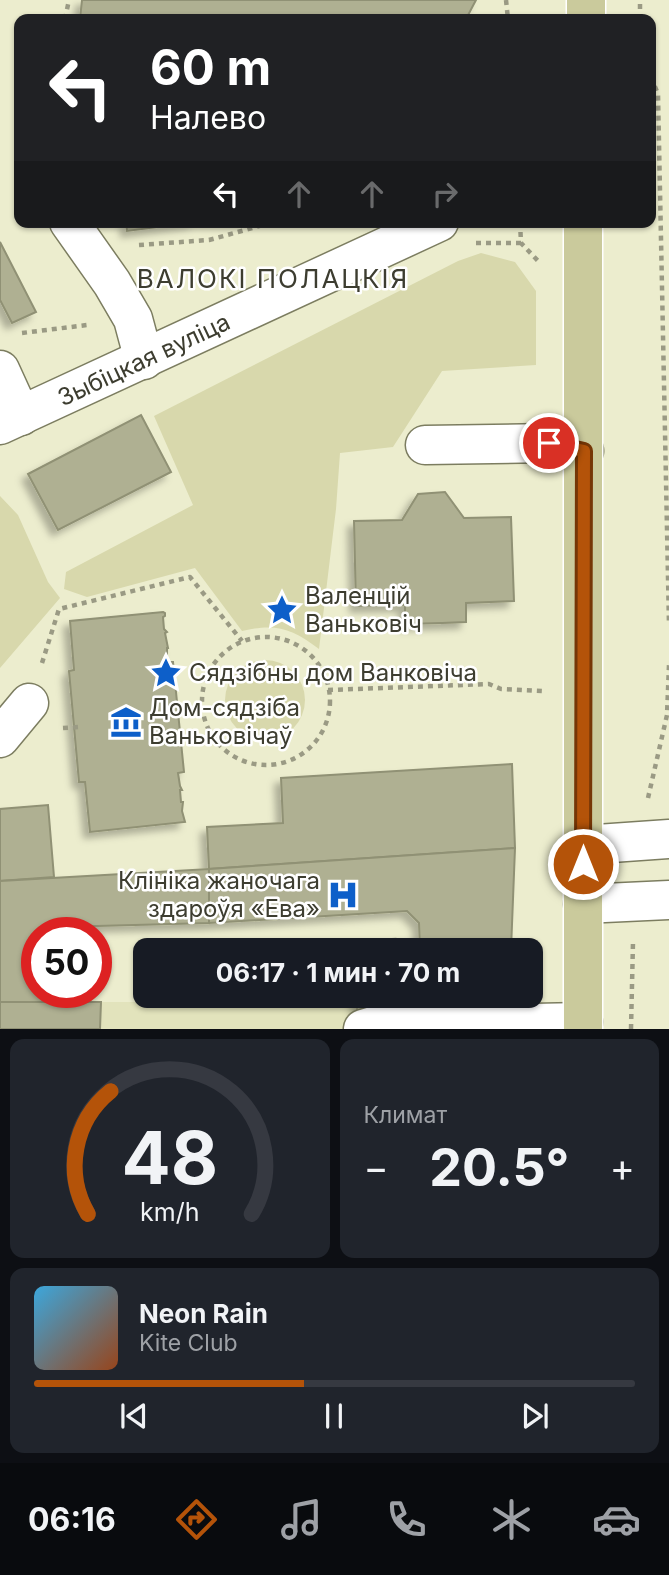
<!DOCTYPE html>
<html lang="ru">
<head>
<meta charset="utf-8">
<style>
  :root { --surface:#171b24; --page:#20242c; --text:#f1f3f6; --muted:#9ea1a6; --line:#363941; --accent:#b45309 }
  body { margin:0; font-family:Inter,sans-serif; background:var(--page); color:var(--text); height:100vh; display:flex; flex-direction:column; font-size:26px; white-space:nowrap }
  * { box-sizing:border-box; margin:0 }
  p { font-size:23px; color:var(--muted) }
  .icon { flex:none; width:38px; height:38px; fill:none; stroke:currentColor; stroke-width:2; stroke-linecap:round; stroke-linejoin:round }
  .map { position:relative; height:1029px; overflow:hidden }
  .sheet { display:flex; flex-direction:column; gap:10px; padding:10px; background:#0d0f14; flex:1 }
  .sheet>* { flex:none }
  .top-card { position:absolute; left:14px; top:14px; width:642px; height:214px; border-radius:14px; box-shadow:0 2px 5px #0004; background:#202124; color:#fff; overflow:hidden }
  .speed { position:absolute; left:21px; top:917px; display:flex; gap:14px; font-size:35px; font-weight:700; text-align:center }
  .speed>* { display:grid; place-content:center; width:91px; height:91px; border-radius:50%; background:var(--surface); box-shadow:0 2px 5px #0004; line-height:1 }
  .speed .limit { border:10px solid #d22; background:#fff; color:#111 }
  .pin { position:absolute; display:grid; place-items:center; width:60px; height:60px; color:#fff; margin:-30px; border:4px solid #fff; border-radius:50%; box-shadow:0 2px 7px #0007 }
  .me { position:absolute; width:77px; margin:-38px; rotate:0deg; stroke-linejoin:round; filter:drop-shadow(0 0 5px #0008) }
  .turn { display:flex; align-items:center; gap:24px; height:147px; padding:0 21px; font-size:32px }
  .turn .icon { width:91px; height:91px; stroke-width:2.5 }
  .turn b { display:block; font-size:49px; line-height:60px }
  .lanes { display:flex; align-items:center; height:66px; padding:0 21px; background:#0003; justify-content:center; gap:35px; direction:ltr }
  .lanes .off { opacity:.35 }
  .big { font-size:52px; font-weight:700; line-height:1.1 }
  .sheet .card { flex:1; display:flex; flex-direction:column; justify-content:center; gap:10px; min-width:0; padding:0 24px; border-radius:14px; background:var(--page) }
  .sheet .dial { align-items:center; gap:0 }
  .dial svg { height:182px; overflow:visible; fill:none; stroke:var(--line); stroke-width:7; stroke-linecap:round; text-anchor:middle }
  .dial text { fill:var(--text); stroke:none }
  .song { display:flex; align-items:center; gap:21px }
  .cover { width:84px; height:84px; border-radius:10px; background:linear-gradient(135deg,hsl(200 70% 55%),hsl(20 70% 35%)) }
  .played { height:7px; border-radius:4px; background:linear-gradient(90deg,var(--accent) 45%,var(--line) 45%) }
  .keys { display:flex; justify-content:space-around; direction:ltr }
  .heat { display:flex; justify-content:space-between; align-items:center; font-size:38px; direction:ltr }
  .sheet .tiles { flex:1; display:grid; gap:10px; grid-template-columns:1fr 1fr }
  .card:last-child { grid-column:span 2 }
  .trip { position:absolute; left:133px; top:938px; width:410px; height:70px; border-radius:14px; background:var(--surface); box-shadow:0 2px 5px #0004; font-weight:700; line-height:70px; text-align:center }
  .menu { display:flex; height:112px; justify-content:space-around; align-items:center; background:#090b0e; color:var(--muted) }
  .menu .icon { width:49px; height:49px }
  .menu .active { color:var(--accent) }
  .menu b { font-size:32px; color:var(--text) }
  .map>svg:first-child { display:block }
  .built { fill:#e2e3bc }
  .green { fill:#d8d8ac }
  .building { fill:#afb092; stroke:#909174; stroke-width:2; filter:url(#shadow) }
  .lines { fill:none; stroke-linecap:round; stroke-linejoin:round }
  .minor-casing { stroke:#7c7d60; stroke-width:41 }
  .major-casing { stroke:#fff; stroke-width:41 }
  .path { stroke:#9a9a84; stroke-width:4.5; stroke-dasharray:5 5; stroke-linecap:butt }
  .minor { stroke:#fff; stroke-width:38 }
  .major { stroke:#caca9c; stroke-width:38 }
  .route-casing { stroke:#753606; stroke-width:18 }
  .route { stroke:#b45309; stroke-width:12 }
  .labels { text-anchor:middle; stroke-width:5; stroke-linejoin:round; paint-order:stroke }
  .street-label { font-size:24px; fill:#3d3d30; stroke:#fff }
  .poi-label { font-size:24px; fill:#3d3d30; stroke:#fff; text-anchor:start }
  .neighbourhood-label { font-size:26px; letter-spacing:2px; fill:#3d3d30; stroke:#fff }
</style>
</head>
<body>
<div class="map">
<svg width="669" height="1029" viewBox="0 0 669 1029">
  <defs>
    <filter id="shadow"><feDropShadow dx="-6" dy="6" stdDeviation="3.5" flood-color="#0004"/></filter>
  </defs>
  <rect width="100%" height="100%" fill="#ecedce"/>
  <polygon class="built" points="322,996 382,996 382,1012 526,1029 0,1029 0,1002 278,1002 287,997"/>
  <g class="green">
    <path d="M481 253 515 262 536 291V365L442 371 393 447 340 453 336 509 319 649C292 628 275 623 242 631L195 568 87 597 64 589 66 572 193 505 154 416 458 261Z"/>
    <polygon points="0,496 18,515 48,582 60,598 0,668"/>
    <circle cx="265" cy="700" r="40"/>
  </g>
  <g class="building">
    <polygon points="82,0 476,0 466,19 80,19"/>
    <polygon points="126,222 196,222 127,231"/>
    <polygon points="0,242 36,312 12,323 0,300"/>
    <polygon points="141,415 171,472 58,530 28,474"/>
    <polygon points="445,492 464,518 511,517 514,601 466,603 466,622 442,623 405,624 405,605 356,606 354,521 402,520 418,494"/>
    <polygon points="163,612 165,613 165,616 163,617 164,629 167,632 165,633 168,648 167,648 167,662 173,662 184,772 178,773 180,786 182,790 180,790 181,802 183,802 182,811 185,822 90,832 85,782 79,782 69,671 74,670 70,621"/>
    <polygon points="512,764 515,848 209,869 207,827 283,823 281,778"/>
    <polygon points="48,805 54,877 0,881 0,809"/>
    <polygon points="515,848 511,950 420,950 419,923 407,911 209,923 209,869"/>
    <polygon points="209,869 209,923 60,927 60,933 37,933 37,992 61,992 61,1002 0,1002 0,881"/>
    <rect x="357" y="996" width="25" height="16"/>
    <polygon points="0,1002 101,1002 100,1029 0,1029"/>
  </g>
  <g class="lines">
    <defs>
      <g id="minor">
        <polyline points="69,222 112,283 133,319 144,360"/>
        <polyline points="0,370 21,416"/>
        <polyline points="0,425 439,222"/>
        <polyline points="425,445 549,443 584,451"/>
        <polyline points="0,738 29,703"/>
        <polyline points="583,845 669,839"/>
        <polyline points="583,904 669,900"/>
        <polyline points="363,1029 373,1026 583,1022"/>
      </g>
      <g id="major">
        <polyline points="586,0 586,19"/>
        <polyline points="583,222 583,1029"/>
      </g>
    </defs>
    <use href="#minor" class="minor-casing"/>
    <use href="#major" class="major-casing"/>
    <g class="path">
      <polyline points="506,0 508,19"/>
      <polyline points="65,19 69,0"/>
      <polyline points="484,19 485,16"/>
      <polyline points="640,19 640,0"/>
      <polyline points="651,77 658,94 669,625"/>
      <polyline points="520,222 521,243 539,262"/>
      <polyline points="476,243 521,243"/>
      <polyline points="139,245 209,240 274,222"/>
      <polyline points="22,333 87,325"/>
      <circle cx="266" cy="701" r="64"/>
      <polyline points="42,663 59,609 190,577 242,641"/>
      <polyline points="328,690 489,684 501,689 542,691"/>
      <polyline points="63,728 80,727"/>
      <polyline points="648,798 667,715 669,665"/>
      <polyline points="172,950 396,940 396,950"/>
      <polyline points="139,952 145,952"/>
      <polyline points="631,1029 633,942"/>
    </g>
    <use href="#minor" class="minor"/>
    <use href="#major" class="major"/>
  </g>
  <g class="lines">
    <defs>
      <polyline id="route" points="549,443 584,451 583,864"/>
    </defs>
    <use href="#route" class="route-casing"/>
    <use href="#route" class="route"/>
  </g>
  <defs>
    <symbol id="sight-bare" viewBox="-9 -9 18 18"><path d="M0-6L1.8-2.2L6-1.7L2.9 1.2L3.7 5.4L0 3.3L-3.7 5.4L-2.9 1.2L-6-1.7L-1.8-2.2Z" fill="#0d5fc9" stroke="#fff" stroke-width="2.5" paint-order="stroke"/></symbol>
    <symbol id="museum-bare" viewBox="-9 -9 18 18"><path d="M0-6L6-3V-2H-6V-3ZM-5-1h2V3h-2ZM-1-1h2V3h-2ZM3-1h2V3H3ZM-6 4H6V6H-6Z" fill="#0d5fc9" stroke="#fff" stroke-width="2.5" paint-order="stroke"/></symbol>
    <symbol id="hospital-bare" viewBox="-9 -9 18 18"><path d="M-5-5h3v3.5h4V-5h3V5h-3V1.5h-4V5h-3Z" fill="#0d5fc9" stroke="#fff" stroke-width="2.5" paint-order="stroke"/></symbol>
  </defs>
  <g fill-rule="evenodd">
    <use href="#sight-bare" x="260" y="588" width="44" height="44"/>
    <use href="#sight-bare" x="144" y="651" width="44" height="44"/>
    <use href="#museum-bare" x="104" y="700" width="44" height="44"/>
    <use href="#hospital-bare" x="321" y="873" width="44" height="44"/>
  </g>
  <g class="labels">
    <g class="street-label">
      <text transform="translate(144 360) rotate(-25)" y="8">Зыбіцкая вуліца</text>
    </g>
    <g class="poi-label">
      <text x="305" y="604">Валенцій<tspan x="305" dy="28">Ваньковіч</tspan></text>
      <text x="189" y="681">Сядзібны дом Ванковіча</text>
      <text x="149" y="716">Дом-сядзіба<tspan x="149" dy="28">Ваньковічаў</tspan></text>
      <text x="320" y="889" text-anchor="end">Клініка жаночага<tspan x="320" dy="28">здароўя «Ева»</tspan></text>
    </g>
    <g class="neighbourhood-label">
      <text x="273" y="288">ВАЛОКІ ПОЛАЦКІЯ</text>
    </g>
  </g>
</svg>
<div class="speed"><div class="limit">50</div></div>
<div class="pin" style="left:549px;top:443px;background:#d93025"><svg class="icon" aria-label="arrive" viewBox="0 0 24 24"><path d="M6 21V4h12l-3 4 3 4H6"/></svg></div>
<svg class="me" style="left:583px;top:864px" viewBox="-20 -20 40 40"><circle r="17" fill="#b45309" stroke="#fff" stroke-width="3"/><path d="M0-11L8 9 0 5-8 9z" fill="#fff"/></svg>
<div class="trip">06:17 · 1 мин · 70 m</div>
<div class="top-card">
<div class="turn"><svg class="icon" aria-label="left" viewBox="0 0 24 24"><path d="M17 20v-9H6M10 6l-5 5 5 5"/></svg><div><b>60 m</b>Налево</div></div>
<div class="lanes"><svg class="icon" aria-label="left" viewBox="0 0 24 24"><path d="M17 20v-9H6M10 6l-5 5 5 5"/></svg><svg class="icon off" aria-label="ahead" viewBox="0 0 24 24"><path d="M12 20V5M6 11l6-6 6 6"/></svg><svg class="icon off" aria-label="ahead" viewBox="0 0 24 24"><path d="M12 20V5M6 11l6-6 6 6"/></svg><svg class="icon off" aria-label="right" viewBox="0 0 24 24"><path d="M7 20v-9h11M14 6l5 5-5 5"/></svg></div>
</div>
</div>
<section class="sheet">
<div class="tiles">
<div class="card dial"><svg viewBox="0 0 100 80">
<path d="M14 69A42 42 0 1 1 86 69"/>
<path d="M14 69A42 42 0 0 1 24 15" stroke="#b45309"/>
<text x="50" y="56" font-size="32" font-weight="700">48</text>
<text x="50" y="72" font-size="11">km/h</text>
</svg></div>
<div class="card"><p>Климат</p>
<div class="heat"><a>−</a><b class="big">20.5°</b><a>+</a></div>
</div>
<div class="card">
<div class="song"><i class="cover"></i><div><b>Neon Rain</b><p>Kite Club</p></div></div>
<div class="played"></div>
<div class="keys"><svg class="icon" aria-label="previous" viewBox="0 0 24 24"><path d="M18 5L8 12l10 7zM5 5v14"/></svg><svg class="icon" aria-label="pause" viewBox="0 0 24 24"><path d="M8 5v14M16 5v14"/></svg><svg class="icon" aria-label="next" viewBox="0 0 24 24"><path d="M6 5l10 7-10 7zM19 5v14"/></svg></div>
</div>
</div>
</section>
<nav class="menu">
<b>06:16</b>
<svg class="icon active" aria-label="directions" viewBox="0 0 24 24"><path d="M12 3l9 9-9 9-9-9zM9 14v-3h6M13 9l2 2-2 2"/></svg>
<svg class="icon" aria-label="music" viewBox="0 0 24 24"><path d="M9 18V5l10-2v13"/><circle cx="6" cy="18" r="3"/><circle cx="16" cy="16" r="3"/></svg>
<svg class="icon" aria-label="phone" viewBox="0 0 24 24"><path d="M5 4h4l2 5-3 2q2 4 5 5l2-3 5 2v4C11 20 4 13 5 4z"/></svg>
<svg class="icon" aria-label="climate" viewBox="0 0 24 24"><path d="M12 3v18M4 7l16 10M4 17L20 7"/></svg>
<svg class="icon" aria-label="car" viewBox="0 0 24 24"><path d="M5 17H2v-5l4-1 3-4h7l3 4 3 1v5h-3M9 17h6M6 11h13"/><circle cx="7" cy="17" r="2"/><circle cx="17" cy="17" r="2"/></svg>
</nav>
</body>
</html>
